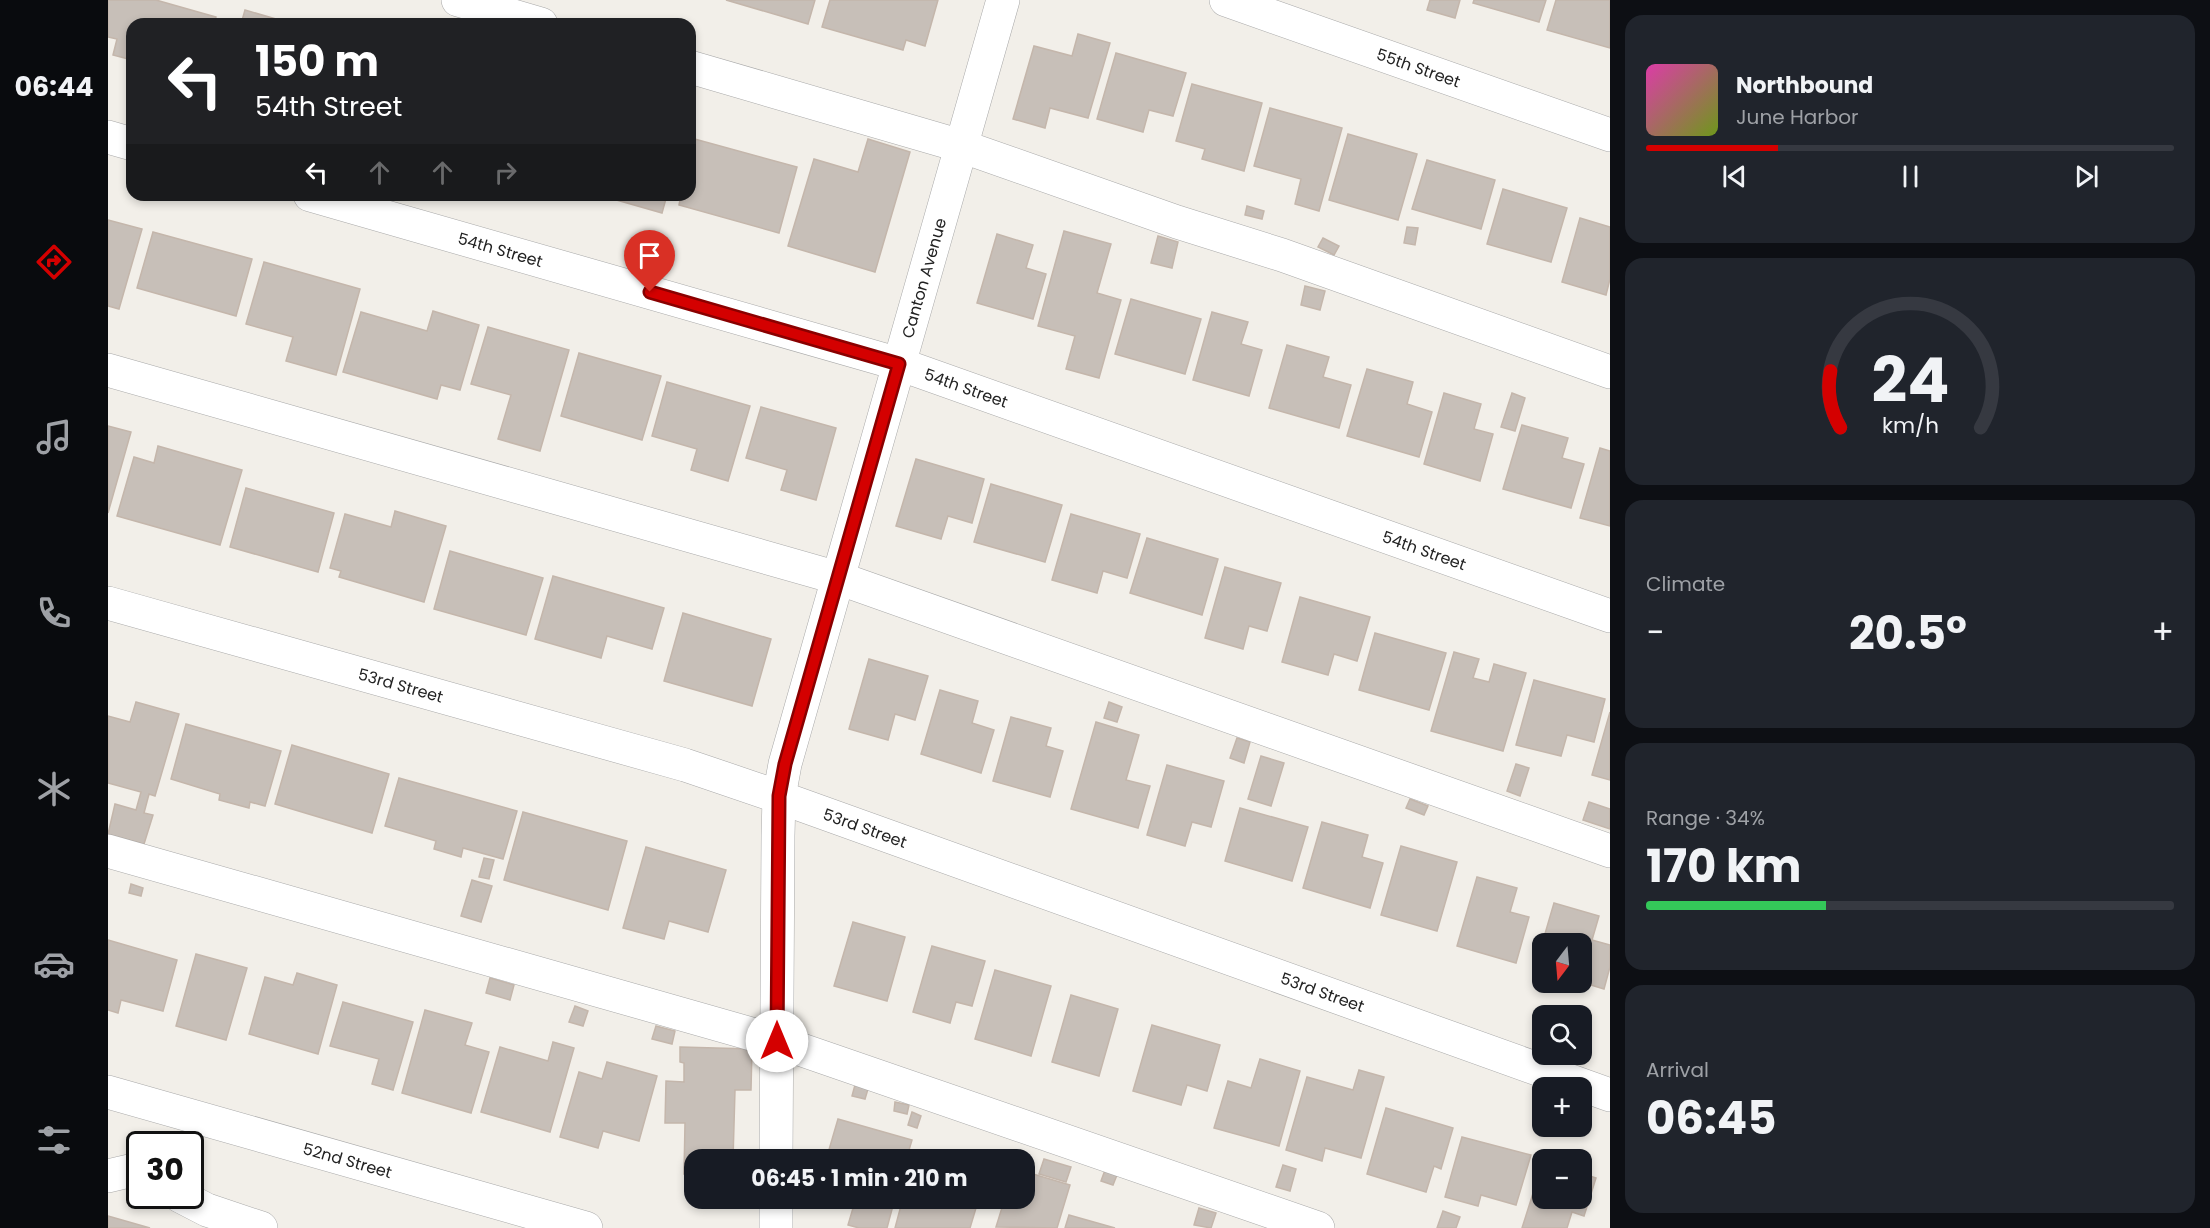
<!DOCTYPE html>
<html lang="en">
<head>
<meta charset="utf-8">
<style>
  :root { --surface:#171b24; --page:#20242c; --text:#f1f3f6; --muted:#9ea1a6; --line:#363941; --accent:#d40000 }
  body { margin:0; font-family:Poppins,sans-serif; background:var(--page); color:var(--text); height:100vh; display:flex; flex-direction:column; font-size:22px; white-space:nowrap }
  * { box-sizing:border-box; margin:0 }
  p { font-size:20px; color:var(--muted) }
  .icon { flex:none; width:33px; height:33px; fill:none; stroke:currentColor; stroke-width:2; stroke-linecap:round; stroke-linejoin:round }
  .map { position:relative; flex:1; overflow:hidden }
  .details { display:flex; flex-direction:column; gap:15px; padding:15px; background:#0d0f14; width:600px }
  .details>* { flex:none }
  .hud { position:absolute; left:18px; top:18px; width:570px; height:183px; border-radius:18px; box-shadow:0 3px 9px #0003; background:#202124; color:#fff; overflow:hidden }
  .needle { width:39px; rotate:196deg }
  .fabs { position:absolute; left:1424px; top:933px; display:grid; gap:12px }
  .fabs a { display:grid; place-items:center; width:60px; height:60px; border-radius:12px; background:var(--surface); box-shadow:0 3px 9px #0003; font-size:30px }
  .speed { position:absolute; left:18px; top:1131px; display:flex; gap:12px; font-size:30px; font-weight:700; text-align:center }
  .speed>* { display:grid; place-content:center; width:78px; height:78px; border-radius:50%; background:var(--surface); box-shadow:0 3px 9px #0003; line-height:1 }
  .speed .limit { border:3px solid #111; border-radius:9px; background:#fff; color:#111 }
  .pin { position:absolute; display:grid; place-items:center; width:51px; height:51px; color:#fff; margin:-62px -26px; border-radius:50% 50% 50% 0; rotate:-45deg; box-shadow:0 0 6px #0007 }
  .pin .icon { rotate:45deg }
  .me { position:absolute; width:66px; margin:-33px; rotate:0deg; stroke-linejoin:round; filter:drop-shadow(0 0 4px #0008) }
  .turn { display:flex; align-items:center; gap:21px; height:126px; padding:0 30px; font-size:27px }
  .turn .icon { width:78px; height:78px; stroke-width:2.5 }
  .turn b { display:block; font-size:42px; line-height:51px }
  .lanes { display:flex; align-items:center; height:57px; padding:0 30px; background:#0003; justify-content:center; gap:30px; direction:ltr }
  .lanes .off { opacity:.35 }
  .big { font-size:45px; font-weight:700; line-height:1.1 }
  .details .widget { flex:1; display:flex; flex-direction:column; justify-content:center; gap:9px; min-width:0; padding:0 21px; border-radius:18px; background:var(--page) }
  .details .dial { align-items:center; gap:0 }
  .dial svg { height:156px; overflow:visible; fill:none; stroke:var(--line); stroke-width:7; stroke-linecap:round; text-anchor:middle }
  .dial text { fill:var(--text); stroke:none }
  .song { display:flex; align-items:center; gap:18px }
  .cover { width:72px; height:72px; border-radius:9px; background:linear-gradient(135deg,hsl(320 70% 55%),hsl(80 70% 35%)) }
  .played { height:6px; border-radius:3px; background:linear-gradient(90deg,var(--accent) 25%,var(--line) 25%) }
  .keys { display:flex; justify-content:space-around; direction:ltr }
  .heat { display:flex; justify-content:space-between; align-items:center; font-size:33px; direction:ltr }
  .charge { height:9px; border-radius:4px; background:linear-gradient(90deg,#34c759 34%,var(--line) 0) }
  .trip { position:absolute; left:576px; top:1149px; width:351px; height:60px; border-radius:18px; background:var(--surface); box-shadow:0 3px 9px #0003; font-weight:700; line-height:60px; text-align:center }
  main { display:flex; flex:1; min-height:0 }
  .tab-bar { display:flex; flex-direction:column; width:108px; justify-content:space-around; align-items:center; background:#090b0e; color:var(--muted) }
  .tab-bar .icon { width:42px; height:42px }
  .tab-bar .on { color:var(--accent) }
  .tab-bar b { font-size:27px; color:var(--text) }
  .map>svg:first-child { display:block }
  .building { fill:#c7bfb8; stroke:#c4b6ab; stroke-width:1.5 }
  .lines { fill:none; stroke-linecap:round; stroke-linejoin:round }
  .minor-casing { stroke:#a9a9a9; stroke-width:34 }
  .minor { stroke:#fff; stroke-width:33 }
  .route-casing { stroke:#8a0000; stroke-width:15 }
  .route { stroke:#d40000; stroke-width:10 }
  .labels { text-anchor:middle; stroke-width:5; stroke-linejoin:round; paint-order:stroke }
  .street-label { font-size:16px; fill:#222; stroke:#fff }
</style>
</head>
<body>
<main>
<nav class="tab-bar">
<b>06:44</b>
<svg class="icon on" aria-label="directions" viewBox="0 0 24 24"><path d="M12 3l9 9-9 9-9-9zM9 14v-3h6M13 9l2 2-2 2"/></svg>
<svg class="icon" aria-label="music" viewBox="0 0 24 24"><path d="M9 18V5l10-2v13"/><circle cx="6" cy="18" r="3"/><circle cx="16" cy="16" r="3"/></svg>
<svg class="icon" aria-label="phone" viewBox="0 0 24 24"><path d="M5 4h4l2 5-3 2q2 4 5 5l2-3 5 2v4C11 20 4 13 5 4z"/></svg>
<svg class="icon" aria-label="climate" viewBox="0 0 24 24"><path d="M12 3v18M4 7l16 10M4 17L20 7"/></svg>
<svg class="icon" aria-label="car" viewBox="0 0 24 24"><path d="M5 17H2v-5l4-1 3-4h7l3 4 3 1v5h-3M9 17h6M6 11h13"/><circle cx="7" cy="17" r="2"/><circle cx="17" cy="17" r="2"/></svg>
<svg class="icon" aria-label="filters" viewBox="0 0 24 24"><path d="M4 7h16M4 17h16"/><circle cx="9" cy="7" r="2"/><circle cx="15" cy="17" r="2"/></svg>
</nav>
<div class="map">
<svg width="1502" height="1228" viewBox="0 0 1502 1228">
  <rect width="100%" height="100%" fill="#f2efe9"/>
  <g class="building">
    <polygon points="0,0 48,0 108,17 106,24 24,24 24,60 5,55 9,39 0,37"/>
    <polygon points="618,0 707,0 700,24"/>
    <polygon points="722,0 830,0 817,46 798,40 795,50 714,27"/>
    <polygon points="1322,0 1352,0 1347,18 1319,10"/>
    <polygon points="1366,0 1438,0 1431,22 1365,3"/>
    <polygon points="1448,0 1502,0 1502,48 1439,30"/>
    <polygon points="137,10 185,24 133,24"/>
    <polygon points="970,34 1002,43 980,118 942,108 937,128 905,119 926,46 964,56"/>
    <polygon points="1008,53 1078,73 1065,116 1041,110 1035,132 989,119"/>
    <polygon points="1084,84 1154,103 1136,171 1094,159 1097,149 1068,141"/>
    <polygon points="1162,108 1234,128 1211,211 1187,204 1193,179 1146,166"/>
    <polygon points="1240,134 1309,154 1290,220 1221,200"/>
    <polygon points="583,138 689,167 671,233 571,205 573,195 582,195"/>
    <polygon points="760,139 802,152 767,272 680,246 706,159 750,172"/>
    <polygon points="1319,160 1387,180 1373,229 1304,209"/>
    <polygon points="1395,189 1459,208 1443,262 1379,244"/>
    <polygon points="491,195 559,195 554,213"/>
    <polygon points="1139,206 1156,211 1154,219 1137,215"/>
    <polygon points="1472,218 1502,227 1502,279 1498,295 1454,282"/>
    <polygon points="0,220 34,229 11,309 0,306"/>
    <polygon points="1299,227 1310,228 1307,245 1296,243"/>
    <polygon points="956,231 1003,244 989,293 1013,300 991,378 958,369 967,336 930,326"/>
    <polygon points="45,232 144,259 128,316 29,288"/>
    <polygon points="889,234 925,245 918,268 938,274 925,319 869,303"/>
    <polygon points="1050,236 1070,242 1064,268 1043,263"/>
    <polygon points="1215,238 1231,246 1226,255 1210,247"/>
    <polygon points="156,262 252,289 228,375 178,361 185,337 138,324"/>
    <polygon points="1197,286 1217,291 1212,310 1193,305"/>
    <polygon points="1023,299 1093,319 1077,374 1007,354"/>
    <polygon points="325,311 371,325 352,390 333,385 329,399 235,372 253,312 319,331"/>
    <polygon points="1104,312 1140,322 1133,344 1154,350 1141,396 1085,380"/>
    <polygon points="380,327 461,350 432,451 390,439 403,395 363,384"/>
    <polygon points="1179,345 1221,357 1215,377 1243,385 1231,428 1161,408"/>
    <polygon points="471,353 553,376 534,440 453,416"/>
    <polygon points="1259,369 1305,382 1299,404 1324,412 1311,457 1239,436"/>
    <polygon points="559,382 642,406 620,481 583,470 589,449 544,436"/>
    <polygon points="1336,393 1373,404 1366,429 1385,434 1372,481 1316,464"/>
    <polygon points="1404,393 1417,398 1407,431 1393,427"/>
    <polygon points="653,407 728,428 708,500 673,490 679,470 638,458"/>
    <polygon points="1414,425 1460,438 1454,458 1476,464 1463,508 1395,489"/>
    <polygon points="0,426 23,432 0,513"/>
    <polygon points="50,446 134,470 112,545 9,516 26,457 46,463"/>
    <polygon points="1492,448 1502,451 1502,526 1472,518"/>
    <polygon points="808,459 876,479 864,523 840,516 833,539 788,526"/>
    <polygon points="883,484 954,505 937,562 866,542"/>
    <polygon points="138,488 226,513 210,572 122,547"/>
    <polygon points="287,511 338,526 316,602 231,577 233,571 222,568 237,514 283,527"/>
    <polygon points="963,514 1032,534 1019,578 995,571 989,593 944,580"/>
    <polygon points="1039,538 1110,559 1094,615 1022,593"/>
    <polygon points="342,551 435,578 418,635 326,609"/>
    <polygon points="1117,567 1173,583 1159,631 1141,626 1135,649 1097,638"/>
    <polygon points="445,576 556,608 544,649 499,636 493,658 427,639"/>
    <polygon points="1192,597 1262,617 1249,661 1226,654 1220,675 1174,662"/>
    <polygon points="575,613 663,639 644,706 556,681"/>
    <polygon points="1267,633 1338,653 1321,710 1251,690"/>
    <polygon points="1346,652 1371,659 1365,678 1381,682 1386,664 1418,673 1395,751 1323,731"/>
    <polygon points="761,659 820,676 807,720 787,714 780,740 741,729"/>
    <polygon points="1426,680 1497,699 1486,742 1459,735 1453,756 1408,745"/>
    <polygon points="832,690 870,701 864,723 886,730 873,773 813,754"/>
    <polygon points="28,702 71,714 47,796 41,794 36,813 45,815 36,844 0,834 7,804 28,810 33,792 0,783 0,716 22,722"/>
    <polygon points="1001,702 1014,707 1009,722 996,718"/>
    <polygon points="1502,712 1502,780 1484,775"/>
    <polygon points="903,717 943,728 938,746 955,751 942,797 885,781"/>
    <polygon points="988,722 1031,735 1018,780 1042,786 1030,828 963,809"/>
    <polygon points="78,724 173,751 157,806 142,802 141,808 111,800 112,794 63,779"/>
    <polygon points="1129,738 1142,742 1136,763 1122,758"/>
    <polygon points="184,745 281,774 264,833 167,804"/>
    <polygon points="1153,756 1176,763 1163,806 1140,799"/>
    <polygon points="1408,764 1421,768 1412,796 1399,791"/>
    <polygon points="1059,765 1116,781 1103,827 1084,822 1077,846 1039,835"/>
    <polygon points="291,778 409,811 395,859 355,848 353,857 326,849 328,841 277,826"/>
    <polygon points="1302,799 1320,806 1316,815 1298,808"/>
    <polygon points="1481,802 1502,809 1502,829 1475,820"/>
    <polygon points="1132,808 1200,827 1184,881 1117,861"/>
    <polygon points="415,812 519,841 500,910 396,880"/>
    <polygon points="1214,822 1260,835 1254,857 1275,863 1262,908 1195,888"/>
    <polygon points="1293,846 1349,862 1329,931 1273,915"/>
    <polygon points="538,847 618,870 600,932 561,921 556,939 515,928"/>
    <polygon points="376,858 386,860 381,879 371,877"/>
    <polygon points="1369,877 1409,888 1402,912 1421,917 1408,963 1349,946"/>
    <polygon points="364,880 384,886 373,922 353,916"/>
    <polygon points="23,884 35,888 33,896 21,893"/>
    <polygon points="1446,903 1491,916 1484,940 1502,945 1502,967 1496,989 1473,982 1473,944 1434,944"/>
    <polygon points="745,922 797,937 779,1001 726,986"/>
    <polygon points="0,940 69,960 55,1011 13,1000 10,1013 0,1010"/>
    <polygon points="1434,945 1434,971 1427,969"/>
    <polygon points="824,946 877,961 864,1006 848,1002 842,1023 805,1012"/>
    <polygon points="88,954 139,968 118,1040 68,1026"/>
    <polygon points="887,970 943,986 923,1056 867,1039"/>
    <polygon points="189,973 229,985 210,1054 141,1034 157,977 185,985"/>
    <polygon points="382,978 406,985 402,1000 378,993"/>
    <polygon points="963,995 1010,1009 991,1076 944,1062"/>
    <polygon points="235,1002 305,1022 285,1090 264,1084 271,1059 222,1046"/>
    <polygon points="467,1006 480,1011 475,1026 461,1022"/>
    <polygon points="317,1010 364,1023 357,1045 381,1052 363,1113 294,1093"/>
    <polygon points="1044,1025 1112,1045 1099,1091 1079,1085 1073,1105 1025,1091"/>
    <polygon points="548,1026 567,1031 564,1044 544,1039"/>
    <polygon points="445,1042 466,1048 442,1132 373,1112 392,1047 440,1061"/>
    <polygon points="572,1047 644,1049 643,1090 627,1090 625,1160 586,1160 586,1174 576,1174 577,1123 557,1123 558,1081 576,1082 576,1063 572,1062"/>
    <polygon points="1152,1059 1192,1071 1171,1146 1106,1128 1120,1081 1143,1088"/>
    <polygon points="499,1062 549,1076 531,1141 495,1131 490,1148 452,1137 471,1072 494,1079"/>
    <polygon points="1251,1070 1276,1077 1253,1158 1217,1148 1214,1161 1178,1150 1199,1077 1245,1090"/>
    <polygon points="747,1085 760,1089 757,1099 744,1096"/>
    <polygon points="787,1102 801,1105 799,1114 786,1111"/>
    <polygon points="1278,1108 1345,1128 1333,1169 1326,1166 1318,1192 1259,1174"/>
    <polygon points="804,1112 813,1116 809,1128 800,1125"/>
    <polygon points="730,1119 804,1140 798,1160 718,1160"/>
    <polygon points="1354,1137 1423,1155 1408,1205 1373,1195 1370,1206 1337,1197"/>
    <polygon points="936,1159 963,1167 958,1182 931,1174"/>
    <polygon points="1175,1165 1188,1169 1182,1191 1168,1187"/>
    <polygon points="1434,1165 1434,1198 1473,1198 1473,1173 1488,1178 1476,1216 1464,1212 1459,1228 1414,1228"/>
    <polygon points="997,1170 1009,1175 1005,1185 993,1181"/>
    <polygon points="925,1174 962,1185 949,1228 888,1227 897,1198 916,1198 916,1193 919,1194"/>
    <polygon points="748,1198 787,1198 779,1228 751,1228 740,1225"/>
    <polygon points="795,1198 834,1198 868,1208 862,1228 787,1228"/>
    <polygon points="1091,1208 1108,1213 1103,1228 1086,1225"/>
    <polygon points="1335,1211 1352,1217 1348,1228 1329,1228"/>
    <polygon points="961,1215 1007,1228 957,1228"/>
    <polygon points="0,1216 42,1228 0,1228"/>
  </g>
  <g class="lines">
    <defs>
      <g id="minor">
        <polyline points="350,0 433,24"/>
        <path id="s1" d="M1118 0 1502 135"/>
        <polyline points="582,67 853,146 1069,222 1174,255 1502,372"/>
        <polyline points="0,137 24,144"/>
        <path id="s2" d="M202 195 791 364 1502 616"/>
        <polyline points="0,370 730,578 1502,851"/>
        <path id="s3" d="M0 603 577 765 671 797 1502 1095"/>
        <polyline points="0,851 668,1041 1210,1228"/>
        <path id="s4" d="M0 1092 478 1228"/>
        <path id="s5" d="M668 1160 670 836 671 797 677 764 895 0"/>
        <polyline points="0,1176 21,1171 32,1173"/>
        <polyline points="72,1196 99,1210 153,1228"/>
        <polyline points="668,1228 668,1198"/>
      </g>
    </defs>
    <use href="#minor" class="minor-casing"/>
    <use href="#minor" class="minor"/>
  </g>
  <g class="lines">
    <defs>
      <polyline id="route" points="542,292 791,364 677,764 671,796 669,1041"/>
    </defs>
    <use href="#route" class="route-casing"/>
    <use href="#route" class="route"/>
  </g>
  <g class="labels">
    <g class="street-label">
      <text dy="6" stroke="none"><textPath href="#s1" startOffset="204">55th Street</textPath></text>
      <text dy="6" stroke="none"><textPath href="#s2" startOffset="198">54th Street</textPath></text>
      <text dy="6" stroke="none"><textPath href="#s5" startOffset="902">Canton Avenue</textPath></text>
      <text dy="6" stroke="none"><textPath href="#s2" startOffset="684">54th Street</textPath></text>
      <text dy="6" stroke="none"><textPath href="#s2" startOffset="1170">54th Street</textPath></text>
      <text dy="6" stroke="none"><textPath href="#s3" startOffset="304">53rd Street</textPath></text>
      <text dy="6" stroke="none"><textPath href="#s3" startOffset="790">53rd Street</textPath></text>
      <text dy="6" stroke="none"><textPath href="#s3" startOffset="1276">53rd Street</textPath></text>
      <text dy="6" stroke="none"><textPath href="#s4" startOffset="249">52nd Street</textPath></text>
    </g>
  </g>
</svg>
<div class="fabs">
<a><svg class="needle" viewBox="-14 -14 28 28"><path d="M0-13l5 13h-10z" fill="#e53935"/><path d="M0 13l5-13h-10z" fill="#9ea1a6"/></svg></a>
<a><svg class="icon" aria-label="search" viewBox="0 0 24 24"><circle cx="10" cy="10" r="6"/><path d="M15 15l6 6"/></svg></a>
<a>+</a>
<a>−</a>
</div>
<div class="speed"><div class="limit">30</div></div>
<div class="pin" style="left:542px;top:292px;background:#d93025"><svg class="icon" aria-label="arrive" viewBox="0 0 24 24"><path d="M6 21V4h12l-3 4 3 4H6"/></svg></div>
<svg class="me" style="left:669px;top:1041px" viewBox="-20 -20 40 40"><circle r="19" fill="#fff"/><path d="M0-13L10 11 0 6-10 11z" fill="#d40000"/></svg>
<div class="trip">06:45 · 1 min · 210 m</div>
<div class="hud">
<div class="turn"><svg class="icon" aria-label="left" viewBox="0 0 24 24"><path d="M17 20v-9H6M10 6l-5 5 5 5"/></svg><div><b>150 m</b>54th Street</div></div>
<div class="lanes"><svg class="icon" aria-label="left" viewBox="0 0 24 24"><path d="M17 20v-9H6M10 6l-5 5 5 5"/></svg><svg class="icon off" aria-label="ahead" viewBox="0 0 24 24"><path d="M12 20V5M6 11l6-6 6 6"/></svg><svg class="icon off" aria-label="ahead" viewBox="0 0 24 24"><path d="M12 20V5M6 11l6-6 6 6"/></svg><svg class="icon off" aria-label="right" viewBox="0 0 24 24"><path d="M7 20v-9h11M14 6l5 5-5 5"/></svg></div>
</div>
</div>
<section class="details">
<div class="widget">
<div class="song"><i class="cover"></i><div><b>Northbound</b><p>June Harbor</p></div></div>
<div class="played"></div>
<div class="keys"><svg class="icon" aria-label="previous" viewBox="0 0 24 24"><path d="M18 5L8 12l10 7zM5 5v14"/></svg><svg class="icon" aria-label="pause" viewBox="0 0 24 24"><path d="M8 5v14M16 5v14"/></svg><svg class="icon" aria-label="next" viewBox="0 0 24 24"><path d="M6 5l10 7-10 7zM19 5v14"/></svg></div>
</div>
<div class="widget dial"><svg viewBox="0 0 100 80">
<path d="M14 69A42 42 0 1 1 86 69"/>
<path d="M14 69A42 42 0 0 1 9 40" stroke="#d40000"/>
<text x="50" y="56" font-size="32" font-weight="700">24</text>
<text x="50" y="72" font-size="11">km/h</text>
</svg></div>
<div class="widget"><p>Climate</p>
<div class="heat"><a>−</a><b class="big">20.5°</b><a>+</a></div>
</div>
<div class="widget"><p>Range · 34%</p><b class="big">170 km</b><div class="charge"></div></div>
<div class="widget"><p>Arrival</p><b class="big">06:45</b></div>
</section>
</main>
</body>
</html>
